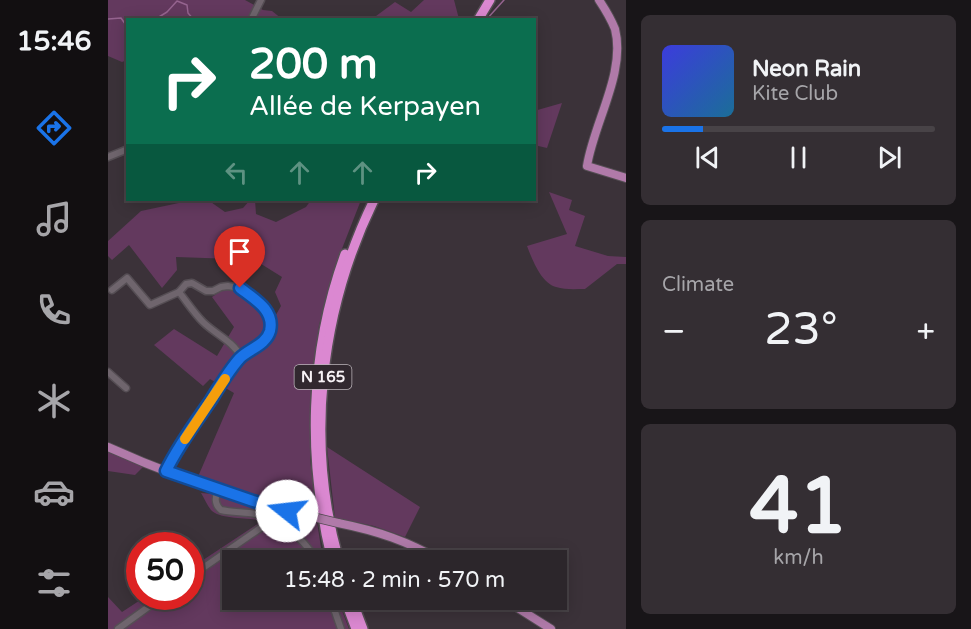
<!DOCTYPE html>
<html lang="en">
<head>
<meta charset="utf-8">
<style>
  :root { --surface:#2c262b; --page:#342e33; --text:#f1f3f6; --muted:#a6a5a9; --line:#484347; --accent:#1a73e8 }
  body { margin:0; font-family:"Varela Round",sans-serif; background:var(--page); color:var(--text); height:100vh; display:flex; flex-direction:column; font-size:22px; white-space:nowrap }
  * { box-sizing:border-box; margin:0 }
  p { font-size:20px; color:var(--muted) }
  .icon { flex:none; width:33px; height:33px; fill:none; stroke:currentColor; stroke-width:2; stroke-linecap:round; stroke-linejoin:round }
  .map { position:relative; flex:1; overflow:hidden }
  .side { display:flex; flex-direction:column; gap:15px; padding:15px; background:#181518; width:345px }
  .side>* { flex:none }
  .guide { position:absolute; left:18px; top:18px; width:410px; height:183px; border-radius:0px; box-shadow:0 3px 15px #0003,0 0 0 2px var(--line); background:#0b6e4f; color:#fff; overflow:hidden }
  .speed { position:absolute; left:18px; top:532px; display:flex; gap:12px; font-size:30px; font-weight:700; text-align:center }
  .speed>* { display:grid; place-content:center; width:78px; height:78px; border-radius:50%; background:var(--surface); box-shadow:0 3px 15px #0003,0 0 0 2px var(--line); line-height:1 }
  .speed .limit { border:9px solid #d22; background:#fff; color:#111 }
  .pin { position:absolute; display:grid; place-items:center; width:51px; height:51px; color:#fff; margin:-62px -26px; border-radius:50% 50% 50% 0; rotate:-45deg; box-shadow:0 0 6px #0007 }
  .pin .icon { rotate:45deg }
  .me { position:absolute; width:66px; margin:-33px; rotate:286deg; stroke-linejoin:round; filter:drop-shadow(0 0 4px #0008) }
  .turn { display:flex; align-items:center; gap:21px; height:126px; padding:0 24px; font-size:27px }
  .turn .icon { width:78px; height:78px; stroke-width:2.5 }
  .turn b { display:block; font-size:42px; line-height:51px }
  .lanes { display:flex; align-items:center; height:57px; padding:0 24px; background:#0003; justify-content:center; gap:30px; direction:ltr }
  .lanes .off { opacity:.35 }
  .big { font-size:45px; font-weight:600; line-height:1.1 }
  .side .widget { flex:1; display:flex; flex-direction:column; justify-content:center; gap:9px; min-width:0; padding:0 21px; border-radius:9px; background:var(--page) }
  .side .dial { align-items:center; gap:0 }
  .dial b { font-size:78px; line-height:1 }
  .song { display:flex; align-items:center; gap:18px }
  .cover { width:72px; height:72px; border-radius:9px; background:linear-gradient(135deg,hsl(240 70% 55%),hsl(200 70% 35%)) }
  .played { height:6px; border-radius:3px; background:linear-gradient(90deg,var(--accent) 15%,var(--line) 15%) }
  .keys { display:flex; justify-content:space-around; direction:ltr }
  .heat { display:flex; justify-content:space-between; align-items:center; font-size:33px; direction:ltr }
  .trip { position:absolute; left:114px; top:550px; width:345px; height:60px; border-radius:0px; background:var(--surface); box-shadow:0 3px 15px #0003,0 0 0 2px var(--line); font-weight:600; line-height:60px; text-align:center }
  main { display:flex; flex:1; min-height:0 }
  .menu { display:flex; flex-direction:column; width:108px; justify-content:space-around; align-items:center; background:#120f11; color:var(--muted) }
  .menu .icon { width:42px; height:42px }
  .menu .active { color:var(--accent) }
  .menu b { font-size:27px; color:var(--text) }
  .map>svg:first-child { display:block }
  .green { fill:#63395e }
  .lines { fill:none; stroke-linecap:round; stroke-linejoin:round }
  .stream { stroke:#95648f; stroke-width:1.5 }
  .minor-casing { stroke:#554e54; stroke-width:9 }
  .major-casing { stroke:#554e54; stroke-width:10 }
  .highway-casing { stroke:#554e54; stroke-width:12 }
  .minor { stroke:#6f656d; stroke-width:6 }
  .major { stroke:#b07aa9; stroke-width:8 }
  .highway { stroke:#db88d1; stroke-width:9 }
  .major-bridge-casing { stroke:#554e54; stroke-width:10; stroke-linecap:butt }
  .major-bridge { stroke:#b07aa9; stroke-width:8 }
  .route-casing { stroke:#114b97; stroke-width:15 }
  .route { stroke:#1a73e8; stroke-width:10 }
  .slow { stroke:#f59e0b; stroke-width:10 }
  .labels { text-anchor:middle; stroke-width:6; stroke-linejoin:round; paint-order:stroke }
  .shield { fill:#31282f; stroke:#bcb5ba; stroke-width:1.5 }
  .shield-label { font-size:15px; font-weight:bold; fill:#f7f2f6 }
</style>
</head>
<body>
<main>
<nav class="menu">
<b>15:46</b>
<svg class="icon active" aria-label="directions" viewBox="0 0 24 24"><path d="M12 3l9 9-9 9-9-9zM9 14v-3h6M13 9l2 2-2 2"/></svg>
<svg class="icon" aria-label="music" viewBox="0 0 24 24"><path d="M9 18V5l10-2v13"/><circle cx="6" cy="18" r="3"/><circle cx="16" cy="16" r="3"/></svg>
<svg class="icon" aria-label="phone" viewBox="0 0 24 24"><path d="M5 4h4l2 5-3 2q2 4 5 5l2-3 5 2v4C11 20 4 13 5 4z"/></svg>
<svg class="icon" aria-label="climate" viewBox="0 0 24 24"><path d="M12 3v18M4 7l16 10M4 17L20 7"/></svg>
<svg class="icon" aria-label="car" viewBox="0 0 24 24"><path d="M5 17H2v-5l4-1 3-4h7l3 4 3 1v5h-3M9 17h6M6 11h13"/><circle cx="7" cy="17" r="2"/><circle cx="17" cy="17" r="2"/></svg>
<svg class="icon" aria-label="filters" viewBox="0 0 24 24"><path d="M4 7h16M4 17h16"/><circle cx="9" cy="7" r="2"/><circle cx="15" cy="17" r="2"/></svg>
</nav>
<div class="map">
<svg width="518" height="629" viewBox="0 0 518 629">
  <rect width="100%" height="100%" fill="#3b3239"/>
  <g class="green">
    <polygon points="0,0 137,0 155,10 164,11 174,19 20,20 19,60 14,62 0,56"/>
    <polygon points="316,0 346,0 351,19 264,19 287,2 303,12"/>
    <polygon points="454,103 439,148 426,145 426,111"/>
    <path d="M441 192 464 200 461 210 477 216 467 246 500 256 518 257V264H509L477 289C468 289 457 290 448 287 433 283 424 259 419 246L459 234Z"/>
    <path d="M85 200H100L117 212 135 208 142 200H147L148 214 168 222 198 207 203 200H253L230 259 211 325 202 408V459L209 515 186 511 89 479 126 393 102 379 95 386 46 345 66 329 109 356 126 327 104 297C107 295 112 291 116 290 132 288 151 309 159 320H165L173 306 167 292 174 277 129 249 126 259 68 257 69 270 54 288 21 245 4 260 0 256V241L33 211Z"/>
    <polygon points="219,447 312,507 297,537 266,526 227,518"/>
    <polygon points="0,452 36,466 27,475 0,471"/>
    <path d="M93 493 116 495 151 507 209 522 214 554 216 561H124V600H230L241 629H0V597L14 612 37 597H82L83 568 154 521C141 517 112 520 103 510 99 505 96 498 93 493Z"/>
  </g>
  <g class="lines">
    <g class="stream">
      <polyline points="0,19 13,18 20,28"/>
      <polyline points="46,20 59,12 69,1 79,5 80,13 86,20"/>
      <polyline points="378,20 396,0"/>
    </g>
    <defs>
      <g id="minor">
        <polyline points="143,20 153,0"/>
        <polyline points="0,157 20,149"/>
        <polyline points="4,290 19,278 42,305 71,292 78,284 84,283 98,291 105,291 113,287 120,286 132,288 155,307 160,313 162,324 162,333 154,343 133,357"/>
        <polyline points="0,372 18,388"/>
        <path d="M58 471 93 414 133 357C125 341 107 334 95 322 86 313 79 302 71 292"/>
        <path d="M110 489C107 497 106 504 113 510 122 512 132 512 141 513 171 517 194 536 209 561"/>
        <polyline points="82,577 164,520"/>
        <polyline points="223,600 233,629"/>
        <polyline points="10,629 54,597"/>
      </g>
      <g id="major">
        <path d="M491 0C497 9 503 19 507 29 518 73 486 122 479 166L518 178"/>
        <path d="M0 447C64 476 132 499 201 516"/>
        <path d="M230 523C270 531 299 541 334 561"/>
        <polyline points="397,600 443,629"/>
      </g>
      <g id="highway">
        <polyline points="370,20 382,0"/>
        <path d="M224 561C199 459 201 353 237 254"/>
        <path d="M231 561C197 441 212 311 266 200"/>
        <polyline points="237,600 248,629"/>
        <polyline points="244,600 255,629"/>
      </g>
    </defs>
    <use href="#minor" class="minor-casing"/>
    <use href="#major" class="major-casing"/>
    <use href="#highway" class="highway-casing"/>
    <use href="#minor" class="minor"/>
    <use href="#major" class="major"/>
    <use href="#highway" class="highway"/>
    <defs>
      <polyline id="major-bridge" points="201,516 230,523"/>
    </defs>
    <use href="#major-bridge" class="major-bridge-casing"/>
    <use href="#major-bridge" class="major-bridge"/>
  </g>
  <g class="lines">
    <defs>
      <path id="route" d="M132 288C146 299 167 310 162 331 158 345 141 349 132 358 121 370 111 387 103 400 87 423 70 446 58 471L145 501 179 511"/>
    </defs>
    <use href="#route" class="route-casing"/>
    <use href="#route" class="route"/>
    <polyline class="slow" points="77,439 117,379"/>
  </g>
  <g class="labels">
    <rect class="shield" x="186.5" y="365" width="57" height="24" rx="4.5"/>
    <g class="shield-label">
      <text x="215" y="382">N 165</text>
    </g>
  </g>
</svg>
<div class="speed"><div class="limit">50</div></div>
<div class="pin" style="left:132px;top:288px;background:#d93025"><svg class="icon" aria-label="arrive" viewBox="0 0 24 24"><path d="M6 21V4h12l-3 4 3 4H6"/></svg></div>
<svg class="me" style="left:179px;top:511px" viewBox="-20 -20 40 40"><circle r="19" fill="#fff"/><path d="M0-13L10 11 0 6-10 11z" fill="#1a73e8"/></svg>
<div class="trip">15:48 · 2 min · 570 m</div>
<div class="guide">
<div class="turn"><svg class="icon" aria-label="right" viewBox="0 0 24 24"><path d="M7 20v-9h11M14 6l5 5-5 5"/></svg><div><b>200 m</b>Allée de Kerpayen</div></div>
<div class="lanes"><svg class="icon off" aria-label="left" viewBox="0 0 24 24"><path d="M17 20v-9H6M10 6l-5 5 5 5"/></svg><svg class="icon off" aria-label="ahead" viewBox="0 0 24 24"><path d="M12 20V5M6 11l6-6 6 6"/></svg><svg class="icon off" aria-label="ahead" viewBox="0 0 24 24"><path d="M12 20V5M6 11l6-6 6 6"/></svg><svg class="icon" aria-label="right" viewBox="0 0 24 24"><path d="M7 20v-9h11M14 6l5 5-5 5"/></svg></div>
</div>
</div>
<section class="side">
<div class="widget">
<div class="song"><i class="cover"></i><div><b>Neon Rain</b><p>Kite Club</p></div></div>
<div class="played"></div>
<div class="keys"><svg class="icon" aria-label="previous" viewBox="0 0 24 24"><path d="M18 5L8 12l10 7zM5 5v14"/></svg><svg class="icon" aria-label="pause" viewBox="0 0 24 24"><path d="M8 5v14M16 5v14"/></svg><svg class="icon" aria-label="next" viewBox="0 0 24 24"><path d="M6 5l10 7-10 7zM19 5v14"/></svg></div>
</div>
<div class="widget"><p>Climate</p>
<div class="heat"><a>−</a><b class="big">23°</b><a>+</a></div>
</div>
<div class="widget dial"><b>41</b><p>km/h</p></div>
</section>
</main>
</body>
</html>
